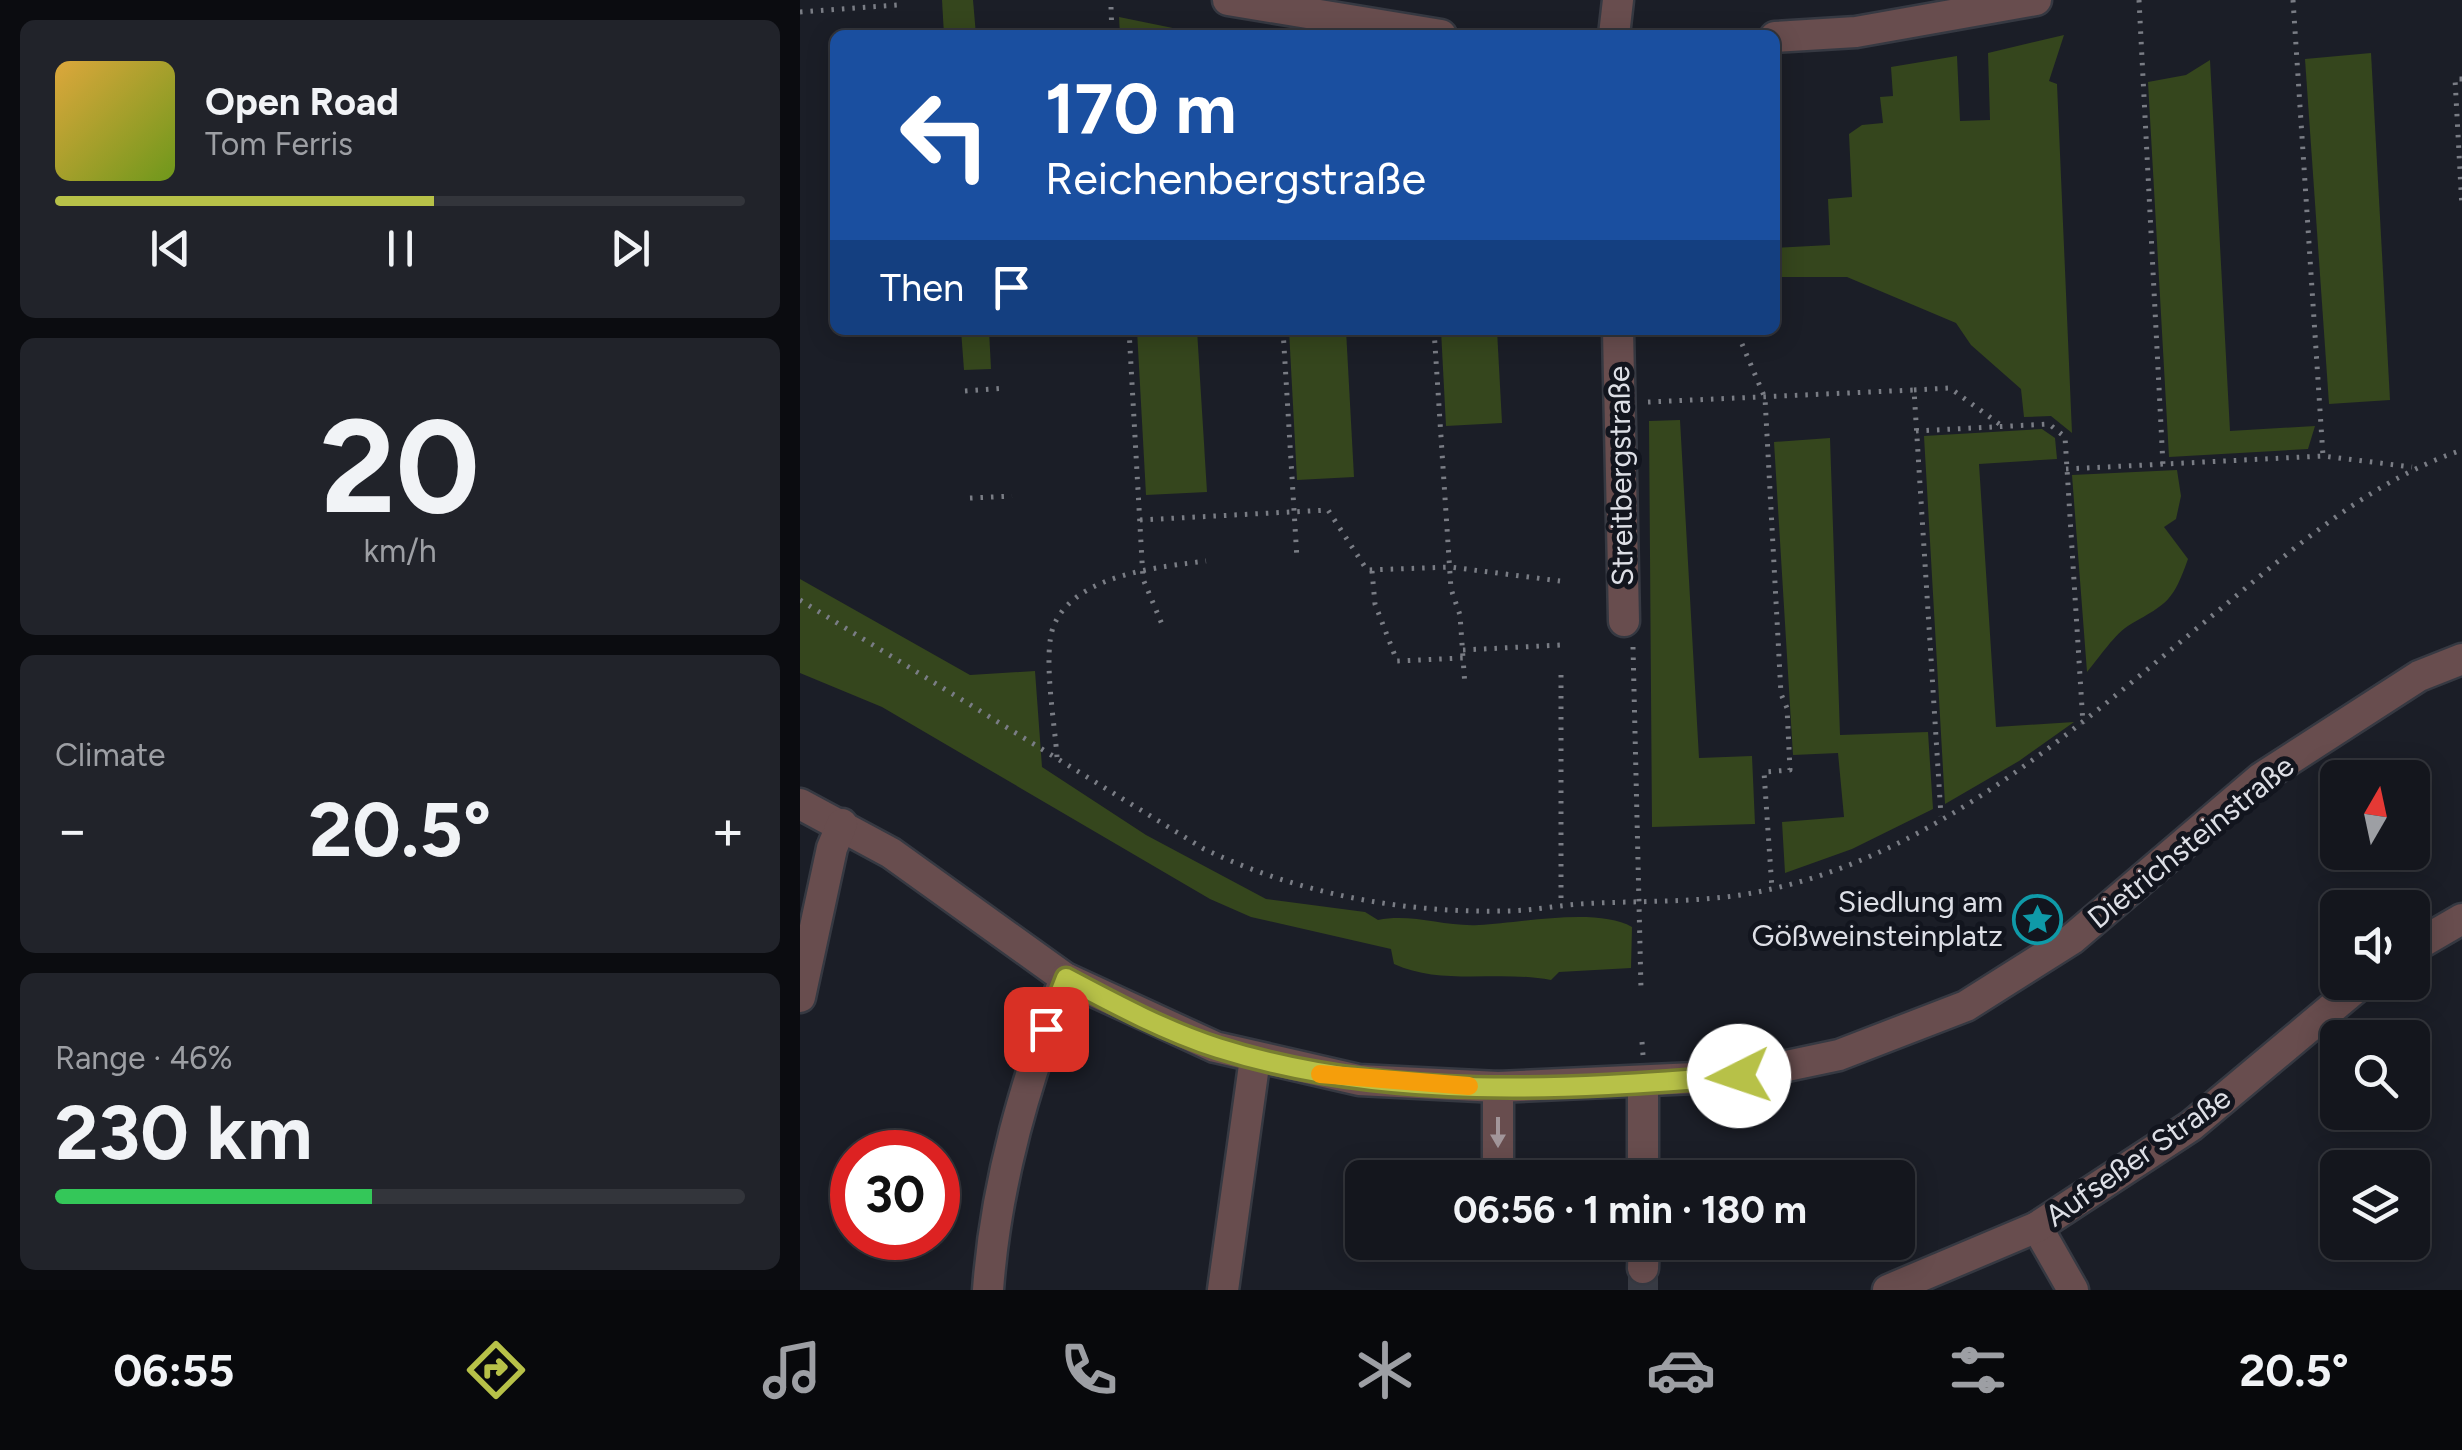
<!DOCTYPE html>
<html lang="en">
<head>
<meta charset="utf-8">
<style>
  :root { --surface:#14161d; --page:#21232a; --text:#f1f3f6; --muted:#9d9fa4; --line:#33353b; --accent:#b7c148 }
  body { margin:0; font-family:Figtree,sans-serif; background:var(--page); color:var(--text); height:100vh; display:flex; flex-direction:column; font-size:38px; white-space:nowrap }
  * { box-sizing:border-box; margin:0 }
  p { font-size:32px; color:var(--muted) }
  .icon { flex:none; width:55px; height:55px; fill:none; stroke:currentColor; stroke-width:2; stroke-linecap:round; stroke-linejoin:round }
  .map { position:relative; flex:1; overflow:hidden }
  .details { display:flex; flex-direction:column; gap:20px; padding:20px; background:#0b0c10; width:800px }
  .details>* { flex:none }
  .guide { position:absolute; left:30px; top:30px; width:950px; height:305px; border-radius:15px; box-shadow:0 5px 25px #0003,0 0 0 2px var(--line); background:#1a4fa0; color:#fff; overflow:hidden }
  .needle { width:65px; rotate:9deg }
  .buttons { position:absolute; left:1520px; top:760px; display:grid; gap:20px }
  .buttons a { display:grid; place-items:center; width:110px; height:110px; border-radius:15px; background:var(--surface); box-shadow:0 5px 25px #0003,0 0 0 2px var(--line); font-size:50px }
  .speed { position:absolute; left:30px; top:1130px; display:flex; gap:20px; font-size:50px; font-weight:700; text-align:center }
  .speed>* { display:grid; place-content:center; width:130px; height:130px; border-radius:50%; background:var(--surface); box-shadow:0 5px 25px #0003,0 0 0 2px var(--line); line-height:1 }
  .speed .limit { border:15px solid #d22; background:#fff; color:#111 }
  .pin { position:absolute; display:grid; place-items:center; width:85px; height:85px; color:#fff; margin:-42px; border-radius:20px; box-shadow:0 5px 15px #0006 }
  .me { position:absolute; width:110px; margin:-55px; rotate:266deg; stroke-linejoin:round; filter:drop-shadow(0 0 8px #0008) }
  .turn { display:flex; align-items:center; gap:35px; height:210px; padding:0 50px; font-size:45px }
  .turn .icon { width:130px; height:130px; stroke-width:2.5 }
  .turn b { display:block; font-size:70px; line-height:85px }
  .then { display:flex; align-items:center; height:95px; padding:0 50px; background:#0003; gap:20px; font-size:38px }
  .big { font-size:75px; font-weight:700; line-height:1.1 }
  .details .tile { flex:1; display:flex; flex-direction:column; justify-content:center; gap:15px; min-width:0; padding:0 35px; border-radius:15px; background:var(--page) }
  .details .dial { align-items:center; gap:0 }
  .dial b { font-size:130px; line-height:1 }
  .song { display:flex; align-items:center; gap:30px }
  .cover { width:120px; height:120px; border-radius:15px; background:linear-gradient(135deg,hsl(40 70% 55%),hsl(80 70% 35%)) }
  .played { height:10px; border-radius:5px; background:linear-gradient(90deg,var(--accent) 55%,var(--line) 55%) }
  .keys { display:flex; justify-content:space-around; direction:ltr }
  .heat { display:flex; justify-content:space-between; align-items:center; font-size:55px; direction:ltr }
  .charge { height:15px; border-radius:8px; background:linear-gradient(90deg,#34c759 46%,var(--line) 0) }
  .trip { position:absolute; left:545px; top:1160px; width:570px; height:100px; border-radius:15px; background:var(--surface); box-shadow:0 5px 25px #0003,0 0 0 2px var(--line); font-weight:700; line-height:100px; text-align:center }
  .tab-bar { display:flex; height:160px; justify-content:space-around; align-items:center; background:#08090c; color:var(--muted) }
  .tab-bar .icon { width:70px; height:70px }
  .tab-bar .current { color:var(--accent) }
  .tab-bar b { font-size:45px; color:var(--text) }
  main { display:flex; flex:1; min-height:0 }
  .map>svg:first-child { display:block }
  .green { fill:#35461d }
  .lines { fill:none; stroke-linecap:round; stroke-linejoin:round }
  .minor-tunnel { stroke:#383b44; stroke-width:30; stroke-dasharray:30 15; stroke-linecap:butt }
  .minor-casing { stroke:#363942; stroke-width:35 }
  .path { stroke:#7a7d85; stroke-width:5; stroke-dasharray:2.5 8; stroke-linecap:butt }
  .minor { stroke:#684d4e; stroke-width:30 }
  .oneway { fill:#a2969a }
  .route-casing { stroke:#777d2f; stroke-width:25 }
  .route { stroke:#b7c148; stroke-width:18 }
  .slow { stroke:#f59e0b; stroke-width:18 }
  .labels { text-anchor:middle; stroke-width:10; stroke-linejoin:round; paint-order:stroke }
  .street-label { font-size:30px; fill:#dddfe6; stroke:#12151e }
  .poi-label { font-size:30px; fill:#dddfe6; stroke:#12151e; text-anchor:end }
</style>
</head>
<body>
<main>
<section class="details">
<div class="tile">
<div class="song"><i class="cover"></i><div><b>Open Road</b><p>Tom Ferris</p></div></div>
<div class="played"></div>
<div class="keys"><svg class="icon" aria-label="previous" viewBox="0 0 24 24"><path d="M18 5L8 12l10 7zM5 5v14"/></svg><svg class="icon" aria-label="pause" viewBox="0 0 24 24"><path d="M8 5v14M16 5v14"/></svg><svg class="icon" aria-label="next" viewBox="0 0 24 24"><path d="M6 5l10 7-10 7zM19 5v14"/></svg></div>
</div>
<div class="tile dial"><b>20</b><p>km/h</p></div>
<div class="tile"><p>Climate</p>
<div class="heat"><a>−</a><b class="big">20.5°</b><a>+</a></div>
</div>
<div class="tile"><p>Range · 46%</p><b class="big">230 km</b><div class="charge"></div></div>
</section>
<div class="map">
<svg width="1662" height="1290" viewBox="0 0 1662 1290">
  <rect width="100%" height="100%" fill="#1b1e27"/>
  <g class="green">
    <polygon points="142,0 173,0 176,35 144,35"/>
    <polygon points="319,17 407,35 320,35"/>
    <polygon points="1264,35 1249,81 1257,84 1272,433 1251,416 1224,417 1221,389 1171,345 1156,323 1047,277 975,277 975,248 1030,245 1028,199 1052,197 1049,134 1062,125 1083,123 1080,97 1093,96 1091,67 1157,56 1160,121 1190,120 1188,53"/>
    <polygon points="1571,53 1590,400 1529,404 1505,59"/>
    <polygon points="1410,60 1430,431 1515,426 1508,449 1369,457 1348,82 1386,75"/>
    <polygon points="161,330 189,330 191,369 164,370"/>
    <polygon points="337,330 397,330 407,492 346,495"/>
    <polygon points="489,330 546,330 554,477 497,480"/>
    <polygon points="641,330 697,330 702,423 646,426"/>
    <polygon points="880,420 899,758 952,756 955,824 852,827 849,421"/>
    <polygon points="1242,429 1255,438 1257,459 1179,464 1196,727 1274,722 1219,761 1145,804 1124,436"/>
    <polygon points="1030,438 1040,735 1128,732 1133,809 1052,849 985,873 982,822 1044,817 1038,753 993,755 974,442"/>
    <path d="M1377 470 1381 496 1376 519 1364 527 1388 559C1373 601 1368 603 1331 624 1314 634 1300 657 1287 672L1272 475Z"/>
    <path d="M0 579 170 675 235 671 242 767 346 835 466 899 565 912 578 920C612 913 644 927 679 925 720 923 797 907 832 927L831 968 759 972 751 980C699 970 642 986 594 964L591 949 451 917 410 899 82 707 0 673Z"/>
  </g>
  <g class="lines">
    <polyline class="minor-tunnel" points="843,1290 843,1268"/>
    <defs>
      <g id="minor">
        <polyline points="428,0 641,35"/>
        <polyline points="814,35 818,0"/>
        <polyline points="975,37 1056,32 1236,0"/>
        <polyline points="818,330 824,621"/>
        <polyline points="0,804 91,853 265,978 415,1047 559,1080 698,1087 939,1076 1039,1055 1166,1006 1272,939 1461,778 1619,676 1662,659"/>
        <polyline points="1612,948 1662,919"/>
        <polyline points="0,997 32,848 42,824"/>
        <polyline points="843,1083 843,1178"/>
        <polyline points="698,1178 698,1087"/>
        <polyline points="1237,1227 1273,1290"/>
        <polyline points="843,1268 844,1242"/>
        <path d="M188 1290C196 1180 226 1080 265 978"/>
        <polyline points="423,1290 455,1058"/>
        <polyline points="1088,1290 1237,1227 1391,1126 1563,982"/>
      </g>
    </defs>
    <use href="#minor" class="minor-casing"/>
    <g class="path">
      <polyline points="1339,0 1363,465"/>
      <polyline points="1493,0 1523,456"/>
      <polyline points="311,7 312,35"/>
      <polyline points="0,12 97,5 98,0"/>
      <polyline points="1662,79 1655,79 1662,208"/>
      <polyline points="329,330 343,579 364,629"/>
      <polyline points="483,330 497,559"/>
      <polyline points="634,330 651,589 660,615 663,658"/>
      <polyline points="942,344 965,398 981,694 987,708 990,770 964,772 972,889"/>
      <polyline points="1114,390 1150,388 1202,426"/>
      <polyline points="165,391 206,388"/>
      <polyline points="848,402 1114,390 1141,816"/>
      <polyline points="1116,431 1249,424 1265,437 1283,724"/>
      <polyline points="1266,469 1523,456 1612,467"/>
      <polyline points="170,498 212,496"/>
      <polyline points="340,520 528,510 567,570 650,567 760,581"/>
      <polyline points="572,571 575,604 597,661 663,658 665,686"/>
      <path d="M0 600 404 849C497 893 600 913 704 911 729 911 754 906 779 904 841 900 905 904 967 890 1143 852 1283 721 1418 611 1493 549 1569 481 1662 450"/>
      <polyline points="833,647 841,989"/>
      <polyline points="663,650 761,645"/>
      <polyline points="761,675 761,905"/>
      <path d="M257 757C255 725 242 653 254 625 276 574 360 567 406 561"/>
      <polyline points="842,1042 843,1055"/>
      <polyline points="791,1242 791,1261"/>
    </g>
    <use href="#minor" class="minor"/>
  </g>
  <defs><path id="oneway-solid" d="M-6-.8H1V-3.2L6.5 0L1 3.2V.8H-6Z" transform="scale(2.5)"/></defs>
  <use class="oneway" href="#oneway-solid" transform="translate(698 1132) rotate(90)"/>
  <g class="lines">
    <defs>
      <path id="route" d="M246 1029 266 978C315 1004 365 1031 418 1048 585 1101 766 1090 939 1076"/>
    </defs>
    <use href="#route" class="route-casing"/>
    <use href="#route" class="route"/>
    <polyline class="slow" points="520,1074 669,1086"/>
  </g>
  <defs>
    <symbol id="sight-ring" viewBox="-11 -11 22 22"><circle r="9.5" fill="#12151e" stroke="#0f9aa8" stroke-width="1.5"/><path d="M0-6L1.8-2.2L6-1.7L2.9 1.2L3.7 5.4L0 3.3L-3.7 5.4L-2.9 1.2L-6-1.7L-1.8-2.2Z" fill="#0f9aa8"/></symbol>
  </defs>
  <g fill-rule="evenodd">
    <use href="#sight-ring" x="1210" y="892" width="55" height="55"/>
  </g>
  <g class="labels">
    <g class="street-label">
      <text transform="translate(821 476) rotate(-91)" y="10">Streitbergstraße</text>
      <text transform="translate(1391 842) rotate(-39)" y="10">Dietrichsteinstraße</text>
      <text transform="translate(1338 1157) rotate(-35)" y="10">Aufseßer Straße</text>
    </g>
    <g class="poi-label">
      <text x="1203" y="912">Siedlung am<tspan x="1203" dy="34">Gößweinsteinplatz</tspan></text>
    </g>
  </g>
</svg>
<div class="buttons">
<a><svg class="needle" viewBox="-14 -14 28 28"><path d="M0-13l5 13h-10z" fill="#e53935"/><path d="M0 13l5-13h-10z" fill="#9d9fa4"/></svg></a>
<a><svg class="icon" aria-label="sound" viewBox="0 0 24 24"><path d="M4 9h4l5-4v14l-5-4H4zM17 9q2 3 0 6"/></svg></a>
<a><svg class="icon" aria-label="search" viewBox="0 0 24 24"><circle cx="10" cy="10" r="6"/><path d="M15 15l6 6"/></svg></a>
<a><svg class="icon" aria-label="layers" viewBox="0 0 24 24"><path d="M12 4l9 5-9 5-9-5zM3 14l9 5 9-5"/></svg></a>
</div>
<div class="speed"><div class="limit">30</div></div>
<div class="pin" style="left:246px;top:1029px;background:#d93025"><svg class="icon" aria-label="arrive" viewBox="0 0 24 24"><path d="M6 21V4h12l-3 4 3 4H6"/></svg></div>
<svg class="me" style="left:939px;top:1076px" viewBox="-20 -20 40 40"><circle r="19" fill="#fff"/><path d="M0-13L10 11 0 6-10 11z" fill="#b7c148"/></svg>
<div class="trip">06:56 · 1 min · 180 m</div>
<div class="guide">
<div class="turn"><svg class="icon" aria-label="left" viewBox="0 0 24 24"><path d="M17 20v-9H6M10 6l-5 5 5 5"/></svg><div><b>170 m</b>Reichenbergstraße</div></div>
<div class="then">Then<svg class="icon" aria-label="arrive" viewBox="0 0 24 24"><path d="M6 21V4h12l-3 4 3 4H6"/></svg></div>
</div>
</div>
</main>
<nav class="tab-bar">
<b>06:55</b>
<svg class="icon current" aria-label="directions" viewBox="0 0 24 24"><path d="M12 3l9 9-9 9-9-9zM9 14v-3h6M13 9l2 2-2 2"/></svg>
<svg class="icon" aria-label="music" viewBox="0 0 24 24"><path d="M9 18V5l10-2v13"/><circle cx="6" cy="18" r="3"/><circle cx="16" cy="16" r="3"/></svg>
<svg class="icon" aria-label="phone" viewBox="0 0 24 24"><path d="M5 4h4l2 5-3 2q2 4 5 5l2-3 5 2v4C11 20 4 13 5 4z"/></svg>
<svg class="icon" aria-label="climate" viewBox="0 0 24 24"><path d="M12 3v18M4 7l16 10M4 17L20 7"/></svg>
<svg class="icon" aria-label="car" viewBox="0 0 24 24"><path d="M5 17H2v-5l4-1 3-4h7l3 4 3 1v5h-3M9 17h6M6 11h13"/><circle cx="7" cy="17" r="2"/><circle cx="17" cy="17" r="2"/></svg>
<svg class="icon" aria-label="filters" viewBox="0 0 24 24"><path d="M4 7h16M4 17h16"/><circle cx="9" cy="7" r="2"/><circle cx="15" cy="17" r="2"/></svg>
<b>20.5°</b>
</nav>
</body>
</html>
